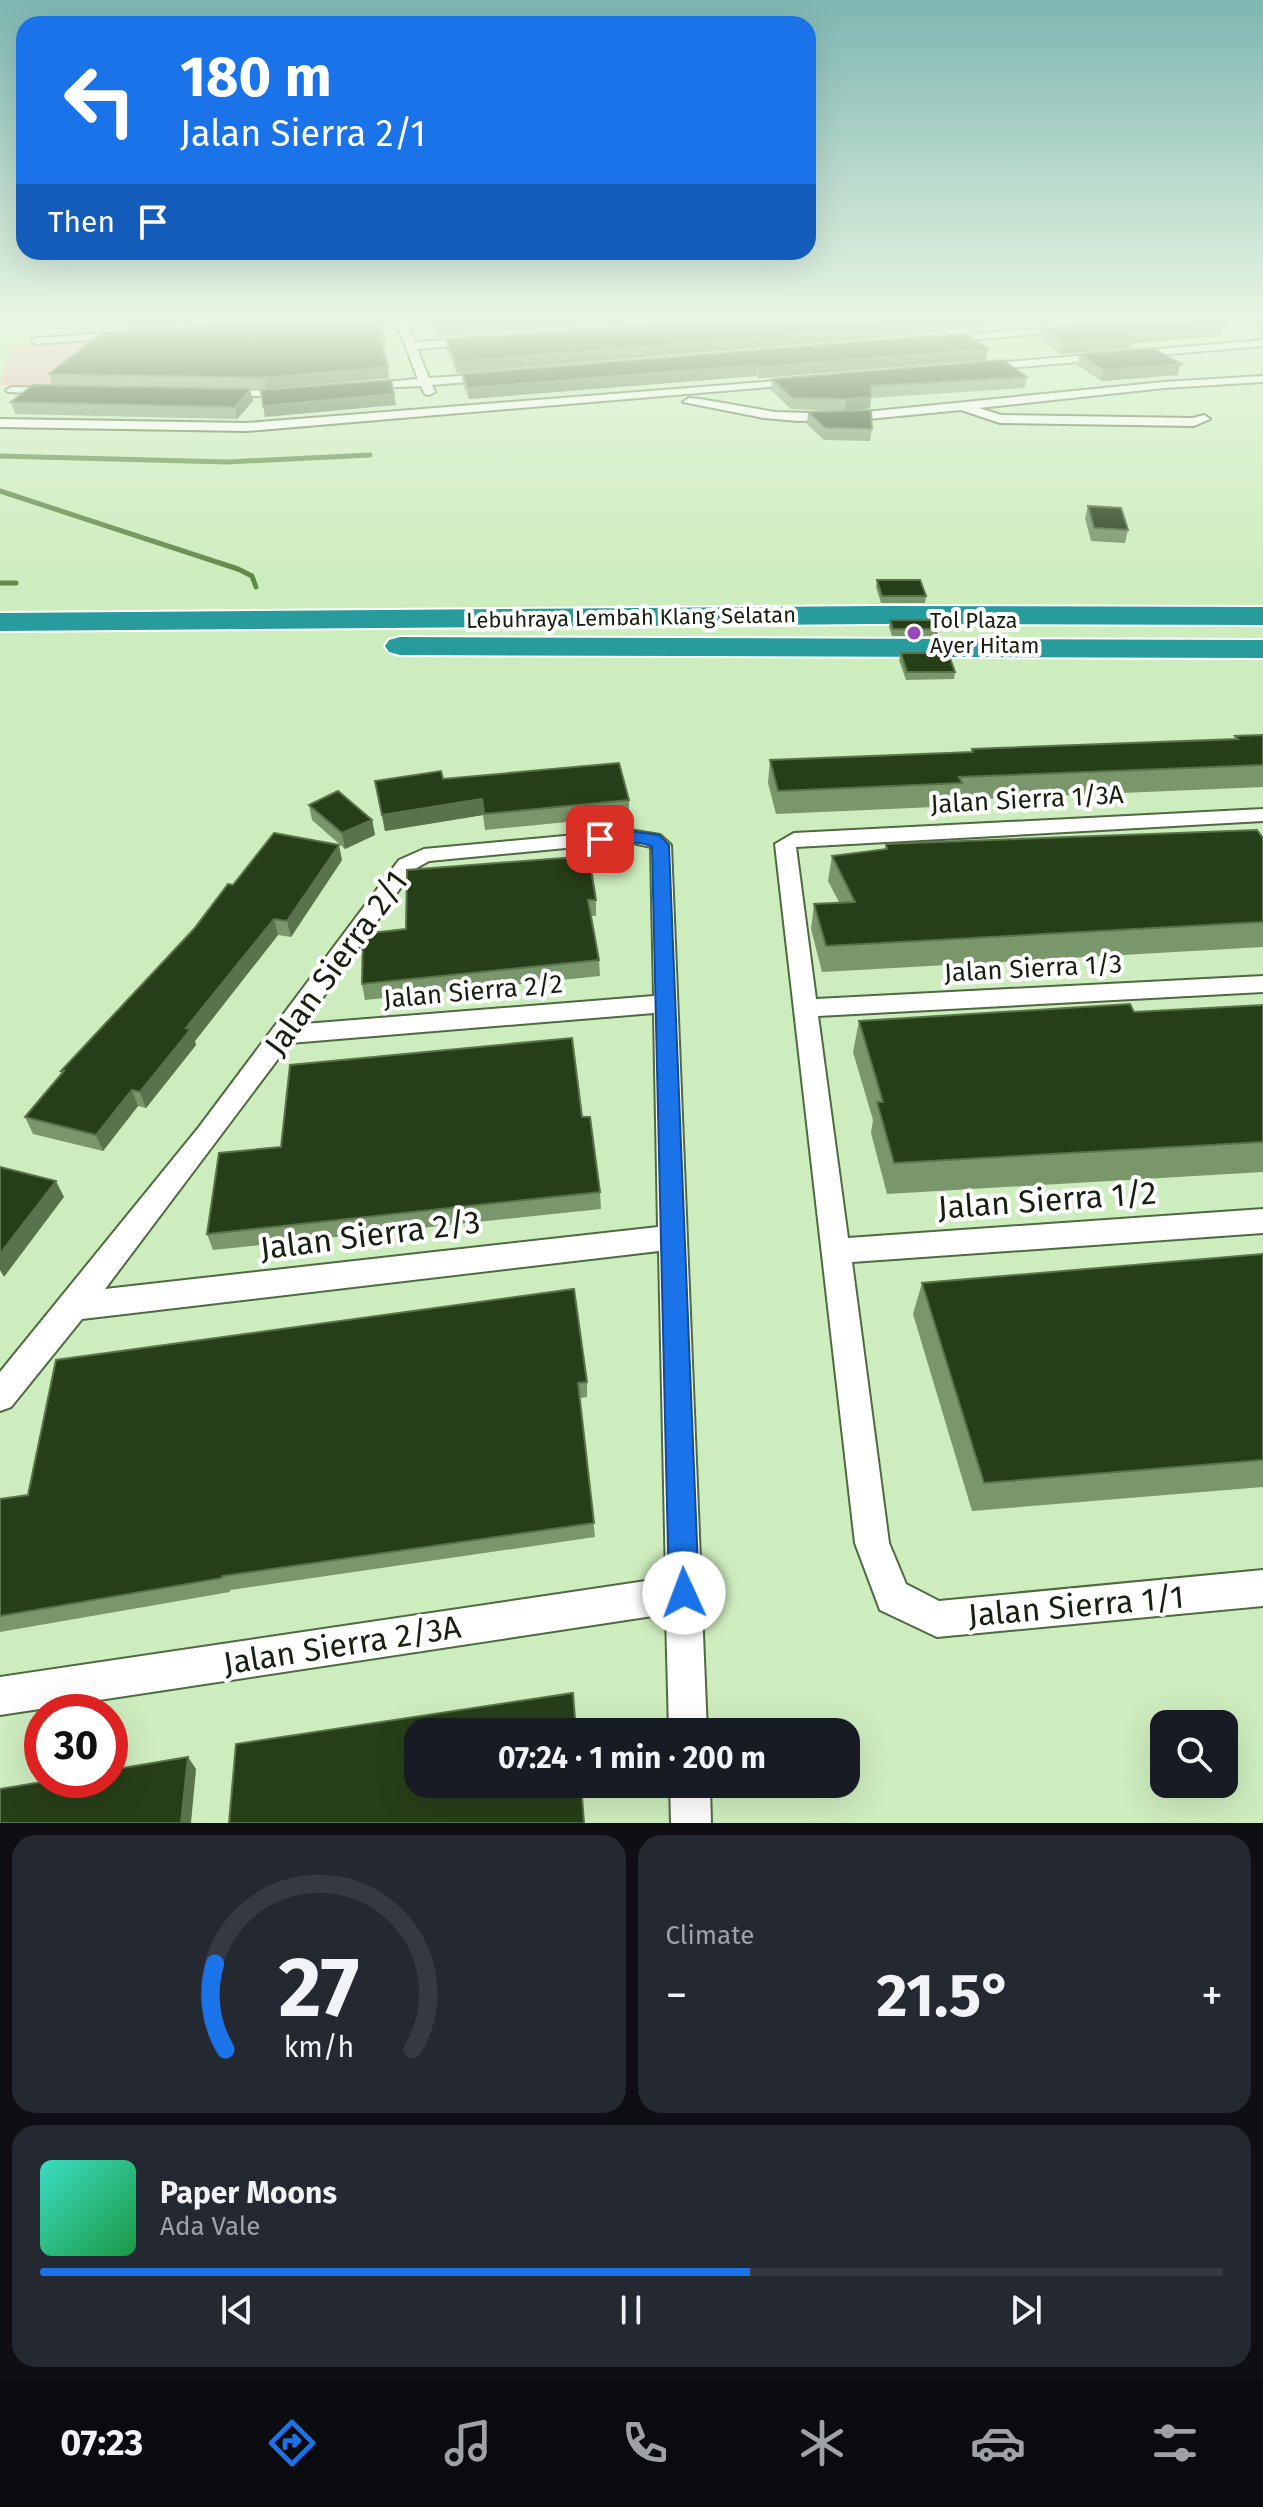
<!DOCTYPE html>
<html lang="en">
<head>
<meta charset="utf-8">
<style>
  :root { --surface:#171b24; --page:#242831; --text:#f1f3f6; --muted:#9ea1a6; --line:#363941; --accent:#1a73e8 }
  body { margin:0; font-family:"Fira Sans",sans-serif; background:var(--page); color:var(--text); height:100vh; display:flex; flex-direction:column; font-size:30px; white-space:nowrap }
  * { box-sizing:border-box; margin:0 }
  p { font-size:26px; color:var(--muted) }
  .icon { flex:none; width:44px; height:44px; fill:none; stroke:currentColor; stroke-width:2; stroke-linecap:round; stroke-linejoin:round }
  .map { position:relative; height:1823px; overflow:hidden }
  .panel { display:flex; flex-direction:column; gap:12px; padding:12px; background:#0d0f14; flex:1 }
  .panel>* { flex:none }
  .guide { position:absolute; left:16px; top:16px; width:800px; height:244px; border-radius:24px; box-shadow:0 8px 32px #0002; background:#1a73e8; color:#fff; overflow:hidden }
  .buttons { position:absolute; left:1150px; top:1710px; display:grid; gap:16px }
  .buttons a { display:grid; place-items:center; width:88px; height:88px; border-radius:16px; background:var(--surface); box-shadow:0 8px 32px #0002; font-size:40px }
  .speed { position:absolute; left:24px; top:1694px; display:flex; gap:16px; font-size:40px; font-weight:700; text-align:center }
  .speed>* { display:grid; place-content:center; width:104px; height:104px; border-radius:50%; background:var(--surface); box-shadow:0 8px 32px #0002; line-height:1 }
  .speed .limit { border:12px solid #d22; background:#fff; color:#111 }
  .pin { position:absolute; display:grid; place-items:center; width:68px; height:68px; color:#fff; margin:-34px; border-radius:16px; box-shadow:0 4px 12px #0006 }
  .me { position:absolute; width:88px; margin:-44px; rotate:358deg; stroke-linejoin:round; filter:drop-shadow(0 0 6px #0008) }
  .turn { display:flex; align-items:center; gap:28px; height:168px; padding:0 32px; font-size:36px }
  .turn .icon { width:104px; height:104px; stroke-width:2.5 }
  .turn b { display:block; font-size:56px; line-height:68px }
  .then { display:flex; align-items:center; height:76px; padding:0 32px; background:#0003; gap:16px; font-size:30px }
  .big { font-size:60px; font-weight:700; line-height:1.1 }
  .panel .tile { flex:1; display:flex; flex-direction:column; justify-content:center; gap:12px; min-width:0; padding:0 28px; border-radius:24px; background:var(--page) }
  .panel .dial { align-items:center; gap:0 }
  .dial svg { height:208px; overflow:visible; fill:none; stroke:var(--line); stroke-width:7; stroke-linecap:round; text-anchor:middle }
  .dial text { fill:var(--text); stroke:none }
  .song { display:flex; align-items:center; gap:24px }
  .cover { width:96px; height:96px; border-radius:12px; background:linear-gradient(135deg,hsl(170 70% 55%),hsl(140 70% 35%)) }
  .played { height:8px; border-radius:4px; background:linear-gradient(90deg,var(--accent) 60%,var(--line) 60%) }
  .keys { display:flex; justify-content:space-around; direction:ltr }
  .heat { display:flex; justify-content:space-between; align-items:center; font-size:44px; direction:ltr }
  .panel .tiles { flex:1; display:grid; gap:12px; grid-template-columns:1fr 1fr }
  .tile:last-child { grid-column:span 2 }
  .trip { position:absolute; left:404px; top:1718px; width:456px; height:80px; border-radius:24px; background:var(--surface); box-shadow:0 8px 32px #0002; font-weight:700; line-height:80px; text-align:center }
  .tab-bar { display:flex; height:128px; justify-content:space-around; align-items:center; background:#090b0e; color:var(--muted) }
  .tab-bar .icon { width:56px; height:56px }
  .tab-bar .on { color:var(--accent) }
  .tab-bar b { font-size:36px; color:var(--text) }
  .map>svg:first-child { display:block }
  .green { fill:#f5b6ba }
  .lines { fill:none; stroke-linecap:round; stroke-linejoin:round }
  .stream { stroke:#608a48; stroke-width:5 }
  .minor-casing { stroke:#4f6a41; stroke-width:4 }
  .motorway-casing { stroke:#fff; stroke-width:4 }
  .minor { fill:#fff; fill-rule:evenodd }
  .motorway { fill:#289b9c; fill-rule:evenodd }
  .wall { fill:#7a966b }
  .shaded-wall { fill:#59734a }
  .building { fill:#273f18; stroke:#59734a; stroke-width:2 }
  .route { fill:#1a73e8; stroke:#114b97; stroke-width:2 }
  .poi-dot { fill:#9848b8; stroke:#fff; stroke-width:3 }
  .labels { text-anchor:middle; stroke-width:8; stroke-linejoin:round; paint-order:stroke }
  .far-street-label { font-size:22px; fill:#15200f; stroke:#fff }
  .far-poi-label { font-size:22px; fill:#15200f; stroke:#fff; text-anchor:start }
  .street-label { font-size:26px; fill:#15200f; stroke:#fff }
  .near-street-label { font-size:32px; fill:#15200f; stroke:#fff }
</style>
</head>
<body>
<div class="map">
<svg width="1263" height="1823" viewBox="0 0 1263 1823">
  <rect width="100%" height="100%" fill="#ceedbe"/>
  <polygon class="green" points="131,338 121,368 101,387 0,385 11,346"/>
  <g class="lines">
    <g class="stream">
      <polyline points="0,456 227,462 370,455"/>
      <polyline points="0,491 238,569 252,576 256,587"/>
      <polyline points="0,583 16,583"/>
    </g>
    <defs>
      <g id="minor">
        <polygon points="395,319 405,319 415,342 474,338 479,341 474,344 417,349 429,378 490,374 496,377 490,380 432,385 435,392 429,395 425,394 421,386 357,389 355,387 361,384 418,379"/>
        <polygon points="1069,326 1074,329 1073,331 943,342 938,339 943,336"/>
        <polygon points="126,332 131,335 130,337 36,344 31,341 36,338"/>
        <polygon points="1263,340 1263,346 983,370 977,367 983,364"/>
        <polygon points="1263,376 1263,382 1164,388 979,408 1001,415 1193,418 1204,415 1210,419 1194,426 1000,423 961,410 868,419 798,421 764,418 683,402 689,398 700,399 775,412 845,414 1164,382"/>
        <polygon points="801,379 805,380 805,384 247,431 0,427 0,419 247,423"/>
        <polygon points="12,387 55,388 61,391 55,394 8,392 6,390"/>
        <polygon points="291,390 295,391 295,395 222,397 216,394 222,391"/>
        <polygon points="1263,809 1263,821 796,847 816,999 1263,976 1263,992 818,1016 848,1238 1263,1209 1263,1233 852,1262 889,1543 906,1584 939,1601 1263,1570 1263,1606 937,1637 880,1610 855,1543 775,844 794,833"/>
        <path d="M629 830 660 835 671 845 707 1732H669L666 1614 0 1715V1677L666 1578 659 1251 82 1319 11 1407 0 1411V1372L199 1127 399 860 424 849ZM629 842 651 847 654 996 304 1024 413 870 429 861ZM654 1013 658 1227 105 1289 290 1043Z"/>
        <polygon points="670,1784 710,1784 711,1823 671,1823"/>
      </g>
      <g id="motorway">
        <polygon points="874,606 1263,607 1263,625 874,624 0,631 0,613"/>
        <polygon points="400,637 1263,640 1263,658 400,655 389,652 385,646 389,640"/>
      </g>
    </defs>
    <use href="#minor" class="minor-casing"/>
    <use href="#motorway" class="motorway-casing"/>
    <use href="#minor" class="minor"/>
    <use href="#motorway" class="motorway"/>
  </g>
  <g class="wall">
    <polygon points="430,319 690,319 438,337"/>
    <polygon points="1247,319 1263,319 1263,333"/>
    <polygon points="1224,325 1221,336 1133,343 1132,348 1060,354 1037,338 1039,327"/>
    <polygon points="949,330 948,332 457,373 447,350 446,339"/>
    <polygon points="383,348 389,378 266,389 52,385 49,374 386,348"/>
    <polygon points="988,349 986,360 759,378 756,376 469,399 463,385 462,374"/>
    <polygon points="1079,354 1181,364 1177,375 1101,381 1077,365"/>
    <polygon points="1027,377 1025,388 871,398 870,408 846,411 872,429 870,441 824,440 807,424 808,412 844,411 791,409 771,390 772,379"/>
    <polygon points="250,389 253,401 237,419 15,414 11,402"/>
    <polygon points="1088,506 1128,530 1125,543 1091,541 1085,518"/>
    <polygon points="877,580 926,596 925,603 881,603 876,587"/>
    <polygon points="890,620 938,629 937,636 892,636 889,627"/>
    <polygon points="901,653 955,672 954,679 906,680 899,660"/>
    <polygon points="1263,735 1263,787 959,800 957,806 776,814 768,783 770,760 971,752 972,749 1234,739 1235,736"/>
    <polygon points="443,779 629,800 629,816 485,830 483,815 385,831 375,781"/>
    <polygon points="309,805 372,820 375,835 345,849 312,820"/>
    <polygon points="1263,838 1263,947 822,972 811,929 814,904 839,902 828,881 832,856 885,849 886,844"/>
    <polygon points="342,860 291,937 278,935 195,1041 196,1045 146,1108 138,1106 103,1151 33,1134 25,1117 62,1074 61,1071 194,929"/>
    <polygon points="596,900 596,916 591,916 599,960 600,976 365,1000 362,984 406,929"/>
    <polygon points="1263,1005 1263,1172 887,1194 871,1133 873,1120 853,1052 859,1021 1134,1012"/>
    <polygon points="582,1117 600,1192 601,1209 213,1250 207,1234"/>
    <polygon points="1263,1254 1263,1487 972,1511 913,1314 922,1283"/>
    <polygon points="587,1382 587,1397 580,1398 595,1537 230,1590 230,1592 0,1632 0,1499 28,1495"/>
  </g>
  <g class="shaded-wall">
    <polygon points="121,319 261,319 124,329"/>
    <polygon points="547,319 690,319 438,337 437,327"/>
    <polygon points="961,319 1111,319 949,330 948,332 457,373 456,362"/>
    <polygon points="1224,325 1221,336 1133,343 1132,348 1060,354 1062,343 1127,333"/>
    <polygon points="385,337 386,348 381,348 380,338"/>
    <polygon points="988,349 986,360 759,378 759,367"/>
    <polygon points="1181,364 1177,375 1101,381 1104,370"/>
    <polygon points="757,365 756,376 469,399 468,388"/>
    <polygon points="388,367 389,378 266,389 264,378"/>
    <polygon points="250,389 253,401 237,419 235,407"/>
    <polygon points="394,394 396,405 265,417 263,406"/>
    <polygon points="871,397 870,408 845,411 846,399"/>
    <polygon points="482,799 483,815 385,831 382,815"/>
    <polygon points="372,820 375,835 345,849 342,833"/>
    <polygon points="339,845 342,860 291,937 287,921"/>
    <polygon points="274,919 278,935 195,1041 196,1045 146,1108 140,1092 186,1028"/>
    <polygon points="132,1090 138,1106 103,1151 96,1135"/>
    <polygon points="56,1181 64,1197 4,1277 0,1270 0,1254"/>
    <polygon points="188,1757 196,1769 191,1823 181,1823"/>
  </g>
  <g class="building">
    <polygon points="284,319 377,319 385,337 380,338 388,367 264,378 49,374 104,332"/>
    <polygon points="434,319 547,319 437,327"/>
    <polygon points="717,319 961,319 948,320 950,322 456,362 446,339"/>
    <polygon points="1143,319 1218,319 1224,325 1127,333 1134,337 1062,343 1039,327"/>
    <polygon points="966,333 988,349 759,367 757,365 468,388 462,374"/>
    <polygon points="1153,348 1181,364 1104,370 1079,354"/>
    <polygon points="1003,360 1027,377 871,386 871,397 846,399 792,398 772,379"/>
    <polygon points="391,380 394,394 263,406 261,390"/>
    <polygon points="33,385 250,389 235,407 11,402"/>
    <polygon points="871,410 872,429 825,428 808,412"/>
    <polygon points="1088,506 1121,508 1128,530 1094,528"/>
    <polygon points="877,580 920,580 926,596 882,596"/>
    <polygon points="890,620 935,620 938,629 893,629"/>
    <polygon points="901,653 948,653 955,672 907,672"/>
    <polygon points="1263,735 1263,765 959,777 962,783 778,791 770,760 973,752 972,749 1238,739 1235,736"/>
    <polygon points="619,763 629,800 484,814 482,799 382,815 375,781 441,771 443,779"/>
    <polygon points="338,791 372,820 342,833 309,805"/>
    <polygon points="1257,830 1263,838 1263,922 826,946 814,904 855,902 832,856 887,849 886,844"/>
    <polygon points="274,833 339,845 287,921 274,919 186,1028 191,1029 140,1092 132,1090 96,1135 25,1117 64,1071 61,1071 194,929 228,884 233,885"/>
    <polygon points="589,856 596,900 588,900 599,960 362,984 363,934 406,929 407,870"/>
    <polygon points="1130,1004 1134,1012 1263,1005 1263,1142 894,1163 877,1102 883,1102 859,1021"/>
    <polygon points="572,1038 582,1117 590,1117 600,1192 207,1234 219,1153 281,1147 290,1065"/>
    <polygon points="0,1167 56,1181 0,1254"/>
    <polygon points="1263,1254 1263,1460 984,1483 922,1283"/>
    <polygon points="574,1289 587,1382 578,1383 594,1523 222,1576 222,1578 0,1616 0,1499 28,1495 56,1360"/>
    <polygon points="573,1693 576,1732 418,1732 418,1784 581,1784 584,1823 229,1823 236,1744"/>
    <polygon points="188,1757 181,1823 0,1823 0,1789 54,1780 110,1780 110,1770"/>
  </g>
  <linearGradient id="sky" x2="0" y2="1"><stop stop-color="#7eb6b2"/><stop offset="0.56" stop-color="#e9f7e2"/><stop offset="1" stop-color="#e9f7e2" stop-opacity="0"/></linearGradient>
  <rect width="1263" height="574" fill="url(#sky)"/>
  <path class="route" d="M629 831 659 835 669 845 699 1593 694 1604 684 1608 673 1604 669 1593 652 847C634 836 606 851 592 839L600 833Z"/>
  <circle class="poi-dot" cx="914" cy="633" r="8"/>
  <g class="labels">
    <g class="far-street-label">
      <text transform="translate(631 617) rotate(-1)" y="8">Lebuhraya Lembah Klang Selatan</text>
    </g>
    <g class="far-poi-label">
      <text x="930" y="628">Tol Plaza<tspan x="930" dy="25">Ayer Hitam</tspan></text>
    </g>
    <g class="street-label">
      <text transform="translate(1027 799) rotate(-3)" y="9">Jalan Sierra 1/3A</text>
      <text transform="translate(1033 968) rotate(-3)" y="9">Jalan Sierra 1/3</text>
      <text transform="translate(473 991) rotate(-5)" y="9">Jalan Sierra 2/2</text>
    </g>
    <g class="near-street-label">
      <text transform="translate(336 963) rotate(-54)" y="11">Jalan Sierra 2/1</text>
      <text transform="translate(1047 1200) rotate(-4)" y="11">Jalan Sierra 1/2</text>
      <text transform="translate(370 1235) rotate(-7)" y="11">Jalan Sierra 2/3</text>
      <text transform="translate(1076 1606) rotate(-5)" y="11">Jalan Sierra 1/1</text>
      <text transform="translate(342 1645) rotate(-9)" y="11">Jalan Sierra 2/3A</text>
    </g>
  </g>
</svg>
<div class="buttons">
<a><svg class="icon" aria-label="search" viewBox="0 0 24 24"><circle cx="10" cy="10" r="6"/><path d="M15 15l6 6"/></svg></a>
</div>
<div class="speed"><div class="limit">30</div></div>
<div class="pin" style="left:600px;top:839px;background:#d93025"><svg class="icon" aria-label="arrive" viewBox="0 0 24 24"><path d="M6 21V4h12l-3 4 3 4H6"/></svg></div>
<svg class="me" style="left:684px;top:1593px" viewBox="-20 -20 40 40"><circle r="19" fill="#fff"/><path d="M0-13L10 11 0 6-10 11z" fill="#1a73e8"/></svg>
<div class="trip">07:24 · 1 min · 200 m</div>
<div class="guide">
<div class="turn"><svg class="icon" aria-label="left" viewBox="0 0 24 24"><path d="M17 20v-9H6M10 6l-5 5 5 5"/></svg><div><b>180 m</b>Jalan Sierra 2/1</div></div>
<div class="then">Then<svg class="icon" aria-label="arrive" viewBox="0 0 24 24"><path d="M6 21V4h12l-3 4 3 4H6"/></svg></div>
</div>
</div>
<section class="panel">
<div class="tiles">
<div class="tile dial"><svg viewBox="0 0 100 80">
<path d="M14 69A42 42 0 1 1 86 69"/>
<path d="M14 69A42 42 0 0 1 10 36" stroke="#1a73e8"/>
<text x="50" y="56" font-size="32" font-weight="700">27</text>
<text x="50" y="72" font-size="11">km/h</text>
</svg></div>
<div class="tile"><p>Climate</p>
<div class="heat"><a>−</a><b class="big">21.5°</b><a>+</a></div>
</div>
<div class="tile">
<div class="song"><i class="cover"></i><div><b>Paper Moons</b><p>Ada Vale</p></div></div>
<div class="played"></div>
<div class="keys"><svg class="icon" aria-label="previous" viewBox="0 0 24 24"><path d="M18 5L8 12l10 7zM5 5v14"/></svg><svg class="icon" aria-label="pause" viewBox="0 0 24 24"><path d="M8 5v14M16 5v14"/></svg><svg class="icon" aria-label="next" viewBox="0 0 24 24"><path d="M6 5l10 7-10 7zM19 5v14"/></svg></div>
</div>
</div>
</section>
<nav class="tab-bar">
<b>07:23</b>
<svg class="icon on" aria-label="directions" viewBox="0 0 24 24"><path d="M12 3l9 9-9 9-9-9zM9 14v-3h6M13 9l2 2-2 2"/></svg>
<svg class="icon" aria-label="music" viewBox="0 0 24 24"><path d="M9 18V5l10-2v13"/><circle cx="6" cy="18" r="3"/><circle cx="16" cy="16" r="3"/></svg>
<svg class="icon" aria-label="phone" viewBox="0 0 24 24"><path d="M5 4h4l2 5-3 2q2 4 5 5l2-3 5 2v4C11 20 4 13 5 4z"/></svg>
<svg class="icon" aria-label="climate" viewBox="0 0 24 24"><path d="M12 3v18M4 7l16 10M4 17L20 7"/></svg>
<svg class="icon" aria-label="car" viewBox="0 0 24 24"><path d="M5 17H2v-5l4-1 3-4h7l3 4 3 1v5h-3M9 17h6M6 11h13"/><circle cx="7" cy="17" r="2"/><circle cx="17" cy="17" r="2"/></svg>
<svg class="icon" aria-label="filters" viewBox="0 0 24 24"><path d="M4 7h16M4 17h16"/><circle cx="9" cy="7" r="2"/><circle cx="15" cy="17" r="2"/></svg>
</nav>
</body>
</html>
